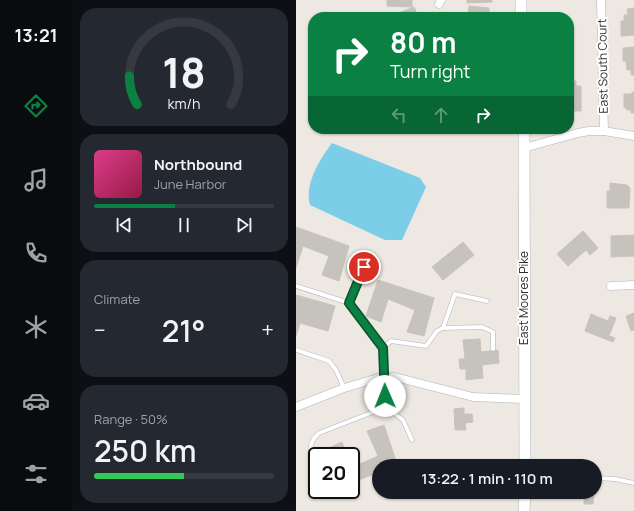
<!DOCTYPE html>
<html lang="en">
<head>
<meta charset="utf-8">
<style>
  :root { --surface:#171b24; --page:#242831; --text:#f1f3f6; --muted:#9ea1a6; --line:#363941; --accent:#0b8043 }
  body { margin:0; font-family:Manrope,sans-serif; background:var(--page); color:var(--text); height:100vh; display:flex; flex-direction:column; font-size:15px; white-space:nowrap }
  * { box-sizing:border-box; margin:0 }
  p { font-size:13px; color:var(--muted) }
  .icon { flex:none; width:22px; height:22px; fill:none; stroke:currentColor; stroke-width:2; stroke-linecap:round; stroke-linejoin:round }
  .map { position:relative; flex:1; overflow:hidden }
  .panel { display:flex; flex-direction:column; gap:8px; padding:8px; background:#0d0f14; width:224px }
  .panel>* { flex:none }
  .guide { position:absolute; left:12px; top:12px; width:266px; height:122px; border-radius:16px; box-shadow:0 1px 3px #0004; background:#0b8043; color:#fff; overflow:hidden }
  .speed { position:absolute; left:12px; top:447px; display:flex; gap:8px; font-size:20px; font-weight:700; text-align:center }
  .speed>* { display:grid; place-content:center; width:52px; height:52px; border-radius:50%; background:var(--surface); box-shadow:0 1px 3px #0004; line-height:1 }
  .speed .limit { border:2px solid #111; border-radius:6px; background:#fff; color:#111 }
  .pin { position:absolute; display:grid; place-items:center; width:34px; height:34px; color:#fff; margin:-17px; border:2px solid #fff; border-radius:50%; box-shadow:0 1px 4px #0007 }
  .me { position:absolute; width:44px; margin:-22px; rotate:359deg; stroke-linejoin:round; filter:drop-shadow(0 0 3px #0008) }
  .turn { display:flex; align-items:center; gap:14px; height:84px; padding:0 16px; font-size:18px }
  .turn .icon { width:52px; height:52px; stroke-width:2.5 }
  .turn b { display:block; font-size:28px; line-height:34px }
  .lanes { display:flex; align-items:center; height:38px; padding:0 16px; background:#0003; justify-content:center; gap:20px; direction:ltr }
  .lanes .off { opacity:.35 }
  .big { font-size:30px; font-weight:600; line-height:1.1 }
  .panel .tile { flex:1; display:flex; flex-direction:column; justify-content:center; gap:6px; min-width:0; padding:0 14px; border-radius:16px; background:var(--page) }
  .panel .dial { align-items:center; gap:0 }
  .dial svg { height:104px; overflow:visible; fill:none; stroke:var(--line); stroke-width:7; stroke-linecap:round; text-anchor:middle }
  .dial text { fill:var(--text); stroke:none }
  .song { display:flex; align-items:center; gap:12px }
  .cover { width:48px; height:48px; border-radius:6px; background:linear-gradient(135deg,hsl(330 70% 55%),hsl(340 70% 35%)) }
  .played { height:4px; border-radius:2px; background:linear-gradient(90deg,var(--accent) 45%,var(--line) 45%) }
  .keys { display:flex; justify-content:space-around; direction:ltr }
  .heat { display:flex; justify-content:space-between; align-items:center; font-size:22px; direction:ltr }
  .charge { height:6px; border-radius:3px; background:linear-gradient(90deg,#34c759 50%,var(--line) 0) }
  .trip { position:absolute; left:76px; top:459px; width:230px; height:40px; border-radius:20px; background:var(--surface); box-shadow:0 1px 3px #0004; font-weight:600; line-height:40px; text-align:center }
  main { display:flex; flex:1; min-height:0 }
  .menu { display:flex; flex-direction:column; width:72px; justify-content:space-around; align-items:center; background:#090b0e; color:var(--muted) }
  .menu .icon { width:28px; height:28px }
  .menu .on { color:var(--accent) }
  .menu b { font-size:18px; color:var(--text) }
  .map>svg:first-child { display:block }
  .water { fill:#7bcde8 }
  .building { fill:#c6c2bc; stroke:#c9c3ba }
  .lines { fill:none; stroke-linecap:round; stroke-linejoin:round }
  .lane-casing { stroke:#b1b3bc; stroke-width:5 }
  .street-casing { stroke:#b1b3bc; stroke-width:9 }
  .secondary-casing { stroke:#b1b3bc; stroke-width:12 }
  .lane { stroke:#fff; stroke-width:4 }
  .street { stroke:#fff; stroke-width:8 }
  .secondary { stroke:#fff; stroke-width:11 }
  .route-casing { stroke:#07532c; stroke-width:10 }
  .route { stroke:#0b8043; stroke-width:7 }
  .labels { text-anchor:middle; stroke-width:4; stroke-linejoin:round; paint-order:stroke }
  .street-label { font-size:12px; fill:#2d2d2d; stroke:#fff }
</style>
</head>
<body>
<main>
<nav class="menu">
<b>13:21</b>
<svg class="icon on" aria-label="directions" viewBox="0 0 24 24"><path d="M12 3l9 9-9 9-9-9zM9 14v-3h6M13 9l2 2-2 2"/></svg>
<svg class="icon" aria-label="music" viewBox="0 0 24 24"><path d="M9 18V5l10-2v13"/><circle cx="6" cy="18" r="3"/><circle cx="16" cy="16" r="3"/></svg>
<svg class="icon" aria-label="phone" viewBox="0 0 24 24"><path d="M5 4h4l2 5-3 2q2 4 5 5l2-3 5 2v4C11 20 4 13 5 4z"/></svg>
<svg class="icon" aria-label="climate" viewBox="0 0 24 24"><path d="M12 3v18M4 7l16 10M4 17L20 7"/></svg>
<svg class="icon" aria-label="car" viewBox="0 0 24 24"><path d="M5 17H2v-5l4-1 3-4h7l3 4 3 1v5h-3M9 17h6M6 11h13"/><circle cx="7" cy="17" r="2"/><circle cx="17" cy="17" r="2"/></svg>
<svg class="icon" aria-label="filters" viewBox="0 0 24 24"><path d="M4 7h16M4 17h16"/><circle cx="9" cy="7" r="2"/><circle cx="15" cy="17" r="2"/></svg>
</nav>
<section class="panel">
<div class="tile dial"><svg viewBox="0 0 100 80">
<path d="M14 69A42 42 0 1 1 86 69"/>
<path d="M14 69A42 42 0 0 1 8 47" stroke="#0b8043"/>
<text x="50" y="56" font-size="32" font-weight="700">18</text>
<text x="50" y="72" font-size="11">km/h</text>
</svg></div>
<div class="tile">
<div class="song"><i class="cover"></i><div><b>Northbound</b><p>June Harbor</p></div></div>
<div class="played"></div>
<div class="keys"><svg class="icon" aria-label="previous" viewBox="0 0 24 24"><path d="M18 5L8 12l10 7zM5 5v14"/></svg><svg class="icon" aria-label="pause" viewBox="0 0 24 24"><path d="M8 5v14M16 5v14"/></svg><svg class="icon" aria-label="next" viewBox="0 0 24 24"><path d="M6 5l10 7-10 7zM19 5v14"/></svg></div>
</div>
<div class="tile"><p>Climate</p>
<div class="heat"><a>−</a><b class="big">21°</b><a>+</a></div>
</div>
<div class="tile"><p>Range · 50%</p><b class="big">250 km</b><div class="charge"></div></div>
</section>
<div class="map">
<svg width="338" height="511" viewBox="0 0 338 511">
  <rect width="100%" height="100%" fill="#ede8e1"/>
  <path class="water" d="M36 143 124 178 130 187 106 240H89L14 205C8 184 24 159 36 143Z"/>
  <g class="building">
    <polygon points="91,0 116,0 116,7 91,6"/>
    <polygon points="171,0 196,0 196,2 171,3"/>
    <polygon points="173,6 193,8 193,17 172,17"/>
    <polygon points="118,7 122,16 97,17 97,15"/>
    <polygon points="338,8 338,35 325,36 325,21 328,21 328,15 332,15 331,9"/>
    <polygon points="338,47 338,75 335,75 335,70 331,70 330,61 327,61 327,48"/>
    <polygon points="273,81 280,81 280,86 285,86 285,111 274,111 274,106 273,106"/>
    <polygon points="336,92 338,92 338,113 335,113 335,110 331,110 330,107 328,108 328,94 336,94"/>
    <polygon points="314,183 331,185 334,188 333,208 311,208 311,191 314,191"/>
    <polygon points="0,227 53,246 43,281 26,275 33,256 7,246 0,268"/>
    <polygon points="287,231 302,248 294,255 290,250 272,266 261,254"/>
    <polygon points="338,235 338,256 315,257 315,236"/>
    <polygon points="167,242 178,255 147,280 136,267"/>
    <polygon points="82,280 138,298 128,336 111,332 119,310 92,299 85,322 70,316"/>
    <polygon points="0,295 39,306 32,331 4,323 0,336"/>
    <polygon points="338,313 338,330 335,331 330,316"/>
    <polygon points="295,314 312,321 314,316 320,318 313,336 319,338 317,342 289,331"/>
    <polygon points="184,339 185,352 202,350 203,363 186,365 187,378 170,380 170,369 164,369 163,359 169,359 167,340"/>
    <polygon points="168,408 168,414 176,414 177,422 169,423 170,430 159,430 158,409"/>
    <polygon points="88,425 101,464 97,466 83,466 83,472 55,483 55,468 82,456 71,431"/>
    <polygon points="46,442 51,456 34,456 31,449"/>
    <polygon points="217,463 217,466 195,466 195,464"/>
    <polygon points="288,494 298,494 297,504 288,504"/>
  </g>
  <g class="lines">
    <defs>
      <g id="lane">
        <polyline points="0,286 53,303 87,348 95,341 130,346 141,331 147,328 186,327 197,332 197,349"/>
        <polyline points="53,303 68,267"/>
        <polyline points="147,328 159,294 191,301"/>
        <polyline points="87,348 90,407 107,420 116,440"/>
        <polyline points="0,350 33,361 40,370 48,388"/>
        <path d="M21 470C15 454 9 446 23 433L90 407"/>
        <polyline points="299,478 319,479 338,483"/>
      </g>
      <g id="street">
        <polyline points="305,0 308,131"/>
        <polyline points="143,4 145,0"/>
        <polyline points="228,148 282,133 293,131 308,131 338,136"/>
        <polyline points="315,286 338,285"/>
        <polyline points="0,407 48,388 82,378 99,377 177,397 228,399"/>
      </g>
      <g id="secondary">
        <polyline points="225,0 225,17"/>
        <polyline points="228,129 229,466"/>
        <polyline points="228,511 229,492"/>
      </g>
    </defs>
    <use href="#lane" class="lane-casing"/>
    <use href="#street" class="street-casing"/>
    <use href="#secondary" class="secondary-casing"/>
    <use href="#lane" class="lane"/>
    <use href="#street" class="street"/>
    <use href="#secondary" class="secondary"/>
  </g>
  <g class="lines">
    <defs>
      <polyline id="route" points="68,267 53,303 87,348 89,396"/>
    </defs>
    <use href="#route" class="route-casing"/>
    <use href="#route" class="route"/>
  </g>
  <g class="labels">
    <g class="street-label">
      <text transform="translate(307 66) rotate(-91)" y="4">East South Court</text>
      <text transform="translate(228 298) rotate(-90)" y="4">East Moores Pike</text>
    </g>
  </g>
</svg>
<div class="speed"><div class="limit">20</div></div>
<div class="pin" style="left:68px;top:267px;background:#d93025"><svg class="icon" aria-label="arrive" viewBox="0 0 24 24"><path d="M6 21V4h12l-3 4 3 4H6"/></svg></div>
<svg class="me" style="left:89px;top:396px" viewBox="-20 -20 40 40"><circle r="19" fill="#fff"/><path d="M0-13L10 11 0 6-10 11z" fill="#0b8043"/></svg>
<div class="trip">13:22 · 1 min · 110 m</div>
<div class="guide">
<div class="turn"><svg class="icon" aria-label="right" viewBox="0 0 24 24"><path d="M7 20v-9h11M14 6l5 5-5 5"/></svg><div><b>80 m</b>Turn right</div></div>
<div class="lanes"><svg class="icon off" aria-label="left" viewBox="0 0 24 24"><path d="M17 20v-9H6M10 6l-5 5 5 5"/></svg><svg class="icon off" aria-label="ahead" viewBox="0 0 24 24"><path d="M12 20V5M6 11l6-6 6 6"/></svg><svg class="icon" aria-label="right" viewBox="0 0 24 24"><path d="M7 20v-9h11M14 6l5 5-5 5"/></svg></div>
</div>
</div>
</main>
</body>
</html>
